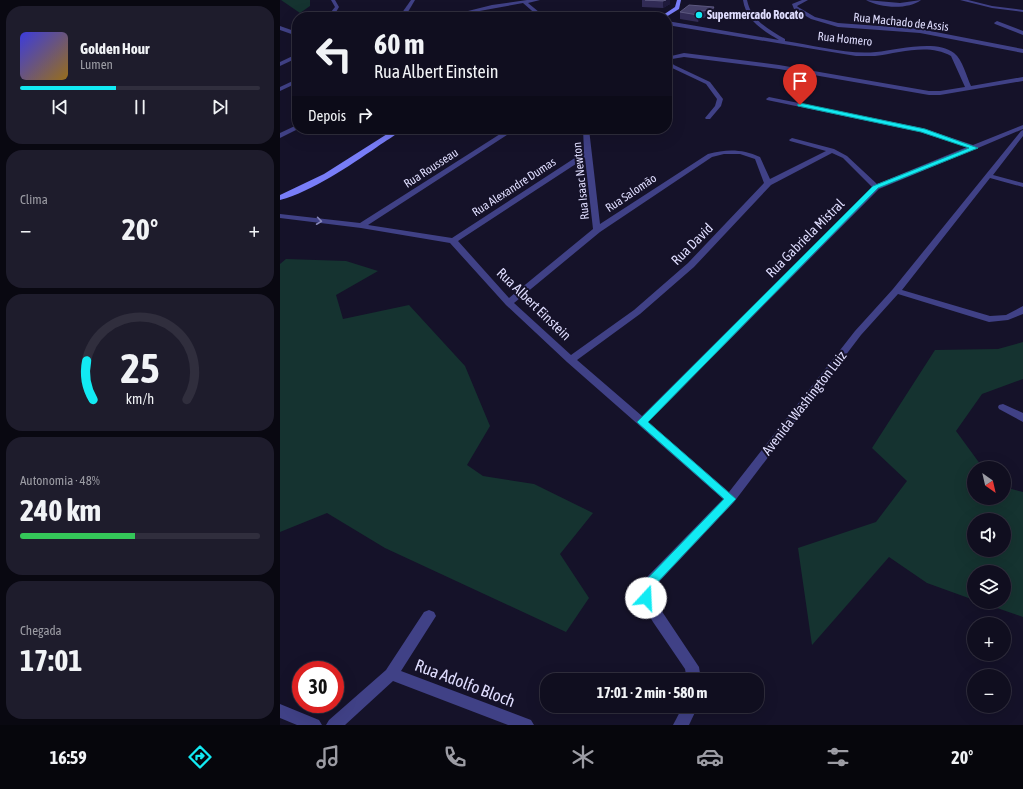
<!DOCTYPE html>
<html lang="pt">
<head>
<meta charset="utf-8">
<style>
  :root { --surface:#100e1f; --page:#1e1c2c; --text:#f1f3f6; --muted:#9c9ca4; --line:#302e3d; --accent:#12eaf3 }
  body { margin:0; font-family:"Asap Condensed",sans-serif; background:var(--page); color:var(--text); height:100vh; display:flex; flex-direction:column; font-size:15px; white-space:nowrap }
  * { box-sizing:border-box; margin:0 }
  p { font-size:13px; color:var(--muted) }
  .icon { flex:none; width:22px; height:22px; fill:none; stroke:currentColor; stroke-width:2; stroke-linecap:round; stroke-linejoin:round }
  .map { position:relative; flex:1; overflow:hidden }
  .details { display:flex; flex-direction:column; gap:6px; padding:6px; background:#090811; width:280px }
  .details>* { flex:none }
  .guide { position:absolute; left:12px; top:12px; width:380px; height:122px; border-radius:16px; box-shadow:0 4px 16px #0002,0 0 0 1px var(--line); background:#100e1f; color:var(--text); overflow:hidden }
  .needle { width:26px; rotate:146deg }
  .tools { position:absolute; left:687px; top:461px; display:grid; gap:8px }
  .tools a { display:grid; place-items:center; width:44px; height:44px; border-radius:50%; background:var(--surface); box-shadow:0 4px 16px #0002,0 0 0 1px var(--line); font-size:20px }
  .speed { position:absolute; left:12px; top:661px; display:flex; gap:8px; font-size:20px; font-weight:700; text-align:center }
  .speed>* { display:grid; place-content:center; width:52px; height:52px; border-radius:50%; background:var(--surface); box-shadow:0 4px 16px #0002,0 0 0 1px var(--line); line-height:1 }
  .speed .limit { border:6px solid #d22; background:#fff; color:#111 }
  .pin { position:absolute; display:grid; place-items:center; width:34px; height:34px; color:#fff; margin:-41px -17px; border-radius:50% 50% 50% 0; rotate:-45deg; box-shadow:0 0 4px #0007 }
  .pin .icon { rotate:45deg }
  .me { position:absolute; width:44px; margin:-22px; rotate:20deg; stroke-linejoin:round; filter:drop-shadow(0 0 3px #0008) }
  .turn { display:flex; align-items:center; gap:14px; height:84px; padding:0 16px; font-size:18px }
  .turn .icon { width:52px; height:52px; stroke-width:2.5 }
  .turn b { display:block; font-size:28px; line-height:34px }
  .then { display:flex; align-items:center; height:38px; padding:0 16px; background:#0003; gap:8px; font-size:15px }
  .big { font-size:30px; font-weight:700; line-height:1.1 }
  .details .tile { flex:1; display:flex; flex-direction:column; justify-content:center; gap:6px; min-width:0; padding:0 14px; border-radius:16px; background:var(--page) }
  .details .dial { align-items:center; gap:0 }
  .dial svg { height:104px; overflow:visible; fill:none; stroke:var(--line); stroke-width:7; stroke-linecap:round; text-anchor:middle }
  .dial text { fill:var(--text); stroke:none }
  .song { display:flex; align-items:center; gap:12px }
  .cover { width:48px; height:48px; border-radius:6px; background:linear-gradient(135deg,hsl(240 70% 55%),hsl(40 70% 35%)) }
  .played { height:4px; border-radius:2px; background:linear-gradient(90deg,var(--accent) 40%,var(--line) 40%) }
  .keys { display:flex; justify-content:space-around; direction:ltr }
  .heat { display:flex; justify-content:space-between; align-items:center; font-size:22px; direction:ltr }
  .charge { height:6px; border-radius:3px; background:linear-gradient(90deg,#34c759 48%,var(--line) 0) }
  .trip { position:absolute; left:260px; top:673px; width:224px; height:40px; border-radius:16px; background:var(--surface); box-shadow:0 4px 16px #0002,0 0 0 1px var(--line); font-weight:700; line-height:40px; text-align:center }
  .dock { display:flex; height:64px; justify-content:space-around; align-items:center; background:#06060c; color:var(--muted) }
  .dock .icon { width:28px; height:28px }
  .dock .on { color:var(--accent) }
  .dock b { font-size:18px; color:var(--text) }
  main { display:flex; flex:1; min-height:0 }
  .map>svg:first-child { display:block }
  .green { fill:#153330; fill-rule:evenodd }
  .lines { fill:none; stroke-linecap:round; stroke-linejoin:round }
  .minor { fill:#404186; fill-rule:evenodd }
  .secondary { fill:#787df8; fill-rule:evenodd }
  .wall { fill:#322c56 }
  .shaded-wall { fill:#1f1a3c }
  .building { fill:#443f68; stroke:#5c587f }
  .oneway { stroke:#8787bc }
  .route { fill:#12eaf3; stroke:#0c989e }
  .poi-dot { fill:#12eaf3; stroke:#151229; stroke-width:1.5 }
  .labels { text-anchor:middle; stroke-width:4; stroke-linejoin:round; paint-order:stroke }
  .far-poi-label { font-size:12px; font-weight:bold; fill:#dedcfd; stroke:#151229; text-anchor:start }
  .far-street-label { font-size:12px; fill:#dedcfd; stroke:#151229 }
  .street-label { font-size:14px; fill:#dedcfd; stroke:#151229 }
  .near-street-label { font-size:17px; fill:#dedcfd; stroke:#151229 }
</style>
</head>
<body>
<main>
<section class="details">
<div class="tile">
<div class="song"><i class="cover"></i><div><b>Golden Hour</b><p>Lumen</p></div></div>
<div class="played"></div>
<div class="keys"><svg class="icon" aria-label="previous" viewBox="0 0 24 24"><path d="M18 5L8 12l10 7zM5 5v14"/></svg><svg class="icon" aria-label="pause" viewBox="0 0 24 24"><path d="M8 5v14M16 5v14"/></svg><svg class="icon" aria-label="next" viewBox="0 0 24 24"><path d="M6 5l10 7-10 7zM19 5v14"/></svg></div>
</div>
<div class="tile"><p>Clima</p>
<div class="heat"><a>−</a><b class="big">20°</b><a>+</a></div>
</div>
<div class="tile dial"><svg viewBox="0 0 100 80">
<path d="M14 69A42 42 0 1 1 86 69"/>
<path d="M14 69A42 42 0 0 1 9 39" stroke="#12eaf3"/>
<text x="50" y="56" font-size="32" font-weight="700">25</text>
<text x="50" y="72" font-size="11">km/h</text>
</svg></div>
<div class="tile"><p>Autonomia · 48%</p><b class="big">240 km</b><div class="charge"></div></div>
<div class="tile"><p>Chegada</p><b class="big">17:01</b></div>
</section>
<div class="map">
<svg width="743" height="725" viewBox="0 0 743 725">
  <rect width="100%" height="100%" fill="#151229"/>
  <g class="green">
    <polygon points="1,0 30,0 30,6 20,13"/>
    <polygon points="6,259 66,261 98,271 56,295 63,319 129,305 185,366 210,426 187,465 203,476 254,484 313,513 280,554 309,598 286,632 105,548 47,513 0,532 0,264"/>
    <path d="M743 342V379L702 394 676 431 703 468H694V498H724V487L743 492V617L700 602H724V572H694V600L647 583 609 557 532 645 518 548 596 522 627 481 592 448 655 350 718 349ZM694 520H724V550H694Z"/>
  </g>
  <g class="lines">
    <g class="minor">
      <polygon points="51,0 55,0 59,7 53,17 47,17 55,7"/>
      <polygon points="131,0 135,0 125,17 119,17"/>
      <polygon points="247,0 260,0 248,3 265,17 259,17 243,3 194,12 200,17 194,17 188,11 212,5"/>
      <path d="M463 0H467C471 20 488 29 505 39V41C533 45 568 55 596 52 617 50 656 39 674 53 683 60 686 76 691 86L743 77V81L660 95H649L499 69 404 57 392 59 391 62 394 65 430 82 443 99 441 106 430 119H426L425 118 435 106 437 99 426 84 390 67 387 64V57L404 53 499 65 649 91H660L685 87 671 56C648 43 620 53 595 56 589 56 582 56 576 56L387 25V21L499 40C482 30 466 20 463 0Z"/>
      <polygon points="522,0 528,0 517,6 518,7 535,17 558,23 640,29 743,49 743,53 640,33 558,27 531,19 514,9 512,4"/>
      <path d="M586 0 620 3 641 0C628 10 600 8 586 0Z"/>
      <polygon points="680,0 688,0 712,6 743,10 743,12 712,8"/>
      <polygon points="318,13 343,15 346,17 290,17"/>
      <polygon points="717,21 743,31 743,35 715,24 714,23"/>
      <polygon points="0,26 17,32 17,36 0,30"/>
      <polygon points="17,54 17,58 0,66 0,62"/>
      <polygon points="17,79 17,83 0,91 0,87"/>
      <path d="M489 97 642 128 693 145 743 125V129L698 148 697 149 693 150 599 189 368 422 449 492 575 331 613 289 741 131 743 130V136L713 175 743 183V187L710 178 622 290 710 316 726 315 743 306V314L728 320 709 322 618 294 581 335 454 502 376 585 373 598 419 667 421 680H407L405 669 373 622 359 598 365 579 443 499 287 362 226 305 170 243 81 228 0 218V214L80 223 228 129H236L88 225 172 238 304 152 303 129H309L320 224 428 154C447 149 462 149 480 157L490 179 546 151 510 141 509 140 512 138 554 149 567 156 597 184 687 147 640 132 487 100 486 99ZM552 153 563 158 592 187 362 416 297 360 360 314 414 267 491 185ZM444 154H460L475 159 484 183 408 263 354 310 291 355 234 303 320 232 432 157ZM305 158 313 229 229 298 178 241Z"/>
      <polygon points="17,125 18,129 0,138 0,133"/>
      <polygon points="723,404 743,413 743,422 719,409 718,407 719,405"/>
      <polygon points="149,610 154,612 156,616 121,671 251,720 254,725 228,725 113,681 65,725 46,725 49,720 106,670 144,612"/>
      <polygon points="0,704 39,720 42,725 17,725 0,718"/>
      <polygon points="403,706 418,706 409,725 393,725"/>
    </g>
    <g class="secondary">
      <polygon points="397,0 401,0 399,9 386,17 380,17 395,7"/>
      <path d="M115 129H122C115 136 105 141 97 147 69 166 33 191 0 200V195L44 174Z"/>
    </g>
  </g>
  <g class="wall">
    <polygon points="362,0 390,0 390,4 383,8 362,7"/>
    <polygon points="434,7 433,14 432,17 421,18 418,22 400,19 400,12"/>
  </g>
  <g class="shaded-wall">
    <polygon points="386,0 390,0 390,4 383,8 383,1"/>
    <polygon points="434,7 433,14 432,17 432,10"/>
    <polygon points="421,11 421,18 418,22 418,15"/>
  </g>
  <g class="building">
    <polygon points="365,0 386,0 383,1"/>
    <polygon points="409,5 434,7 432,10 421,11 418,15 400,12"/>
  </g>
  <defs><path id="oneway-chevron" d="M-2-3.5L2.5 0L-2 3.5" fill="none" stroke-width="1.6" stroke-linecap="round" stroke-linejoin="round"/></defs>
  <use class="oneway" href="#oneway-chevron" transform="translate(39 221) rotate(8)"/>
  <polygon class="route" points="520,103 645,129 698,148 598,188 368,422 456,499 375,585 371,601 366,603 362,601 360,598 366,580 444,499 359,424 357,422 593,186 689,148 641,132 518,106 517,105"/>
  <circle class="poi-dot" cx="419" cy="15" r="4"/>
  <g class="labels">
    <g class="far-poi-label">
      <text x="427" y="19">Supermercado Rocato</text>
    </g>
    <g class="far-street-label">
      <text transform="translate(621 22) rotate(6)" y="4">Rua Machado de Assis</text>
      <text transform="translate(565 39) rotate(6)" y="4">Rua Homero</text>
      <text transform="translate(151 168) rotate(-33)" y="4">Rua Rousseau</text>
      <text transform="translate(301 181) rotate(-96)" y="4">Rua Isaac Newton</text>
      <text transform="translate(234 187) rotate(-33)" y="4">Rua Alexandre Dumas</text>
      <text transform="translate(351 193) rotate(-34)" y="4">Rua Salomão</text>
    </g>
    <g class="street-label">
      <text transform="translate(525 238) rotate(-45)" y="5">Rua Gabriela Mistral</text>
      <text transform="translate(412 244) rotate(-45)" y="5">Rua David</text>
      <text transform="translate(254 304) rotate(44)" y="5">Rua Albert Einstein</text>
      <text transform="translate(524 403) rotate(-52)" y="5">Avenida Washington Luiz</text>
    </g>
    <g class="near-street-label">
      <text transform="translate(185 683) rotate(21)" y="6">Rua Adolfo Bloch</text>
    </g>
  </g>
</svg>
<div class="tools">
<a><svg class="needle" viewBox="-14 -14 28 28"><path d="M0-13l5 13h-10z" fill="#e53935"/><path d="M0 13l5-13h-10z" fill="#9c9ca4"/></svg></a>
<a><svg class="icon" aria-label="sound" viewBox="0 0 24 24"><path d="M4 9h4l5-4v14l-5-4H4zM17 9q2 3 0 6"/></svg></a>
<a><svg class="icon" aria-label="layers" viewBox="0 0 24 24"><path d="M12 4l9 5-9 5-9-5zM3 14l9 5 9-5"/></svg></a>
<a>+</a>
<a>−</a>
</div>
<div class="speed"><div class="limit">30</div></div>
<div class="pin" style="left:520px;top:105px;background:#d93025"><svg class="icon" aria-label="arrive" viewBox="0 0 24 24"><path d="M6 21V4h12l-3 4 3 4H6"/></svg></div>
<svg class="me" style="left:366px;top:598px" viewBox="-20 -20 40 40"><circle r="19" fill="#fff"/><path d="M0-13L10 11 0 6-10 11z" fill="#12eaf3"/></svg>
<div class="trip">17:01 · 2 min · 580 m</div>
<div class="guide">
<div class="turn"><svg class="icon" aria-label="left" viewBox="0 0 24 24"><path d="M17 20v-9H6M10 6l-5 5 5 5"/></svg><div><b>60 m</b>Rua Albert Einstein</div></div>
<div class="then">Depois<svg class="icon" aria-label="right" viewBox="0 0 24 24"><path d="M7 20v-9h11M14 6l5 5-5 5"/></svg></div>
</div>
</div>
</main>
<nav class="dock">
<b>16:59</b>
<svg class="icon on" aria-label="directions" viewBox="0 0 24 24"><path d="M12 3l9 9-9 9-9-9zM9 14v-3h6M13 9l2 2-2 2"/></svg>
<svg class="icon" aria-label="music" viewBox="0 0 24 24"><path d="M9 18V5l10-2v13"/><circle cx="6" cy="18" r="3"/><circle cx="16" cy="16" r="3"/></svg>
<svg class="icon" aria-label="phone" viewBox="0 0 24 24"><path d="M5 4h4l2 5-3 2q2 4 5 5l2-3 5 2v4C11 20 4 13 5 4z"/></svg>
<svg class="icon" aria-label="climate" viewBox="0 0 24 24"><path d="M12 3v18M4 7l16 10M4 17L20 7"/></svg>
<svg class="icon" aria-label="car" viewBox="0 0 24 24"><path d="M5 17H2v-5l4-1 3-4h7l3 4 3 1v5h-3M9 17h6M6 11h13"/><circle cx="7" cy="17" r="2"/><circle cx="17" cy="17" r="2"/></svg>
<svg class="icon" aria-label="filters" viewBox="0 0 24 24"><path d="M4 7h16M4 17h16"/><circle cx="9" cy="7" r="2"/><circle cx="15" cy="17" r="2"/></svg>
<b>20°</b>
</nav>
</body>
</html>
